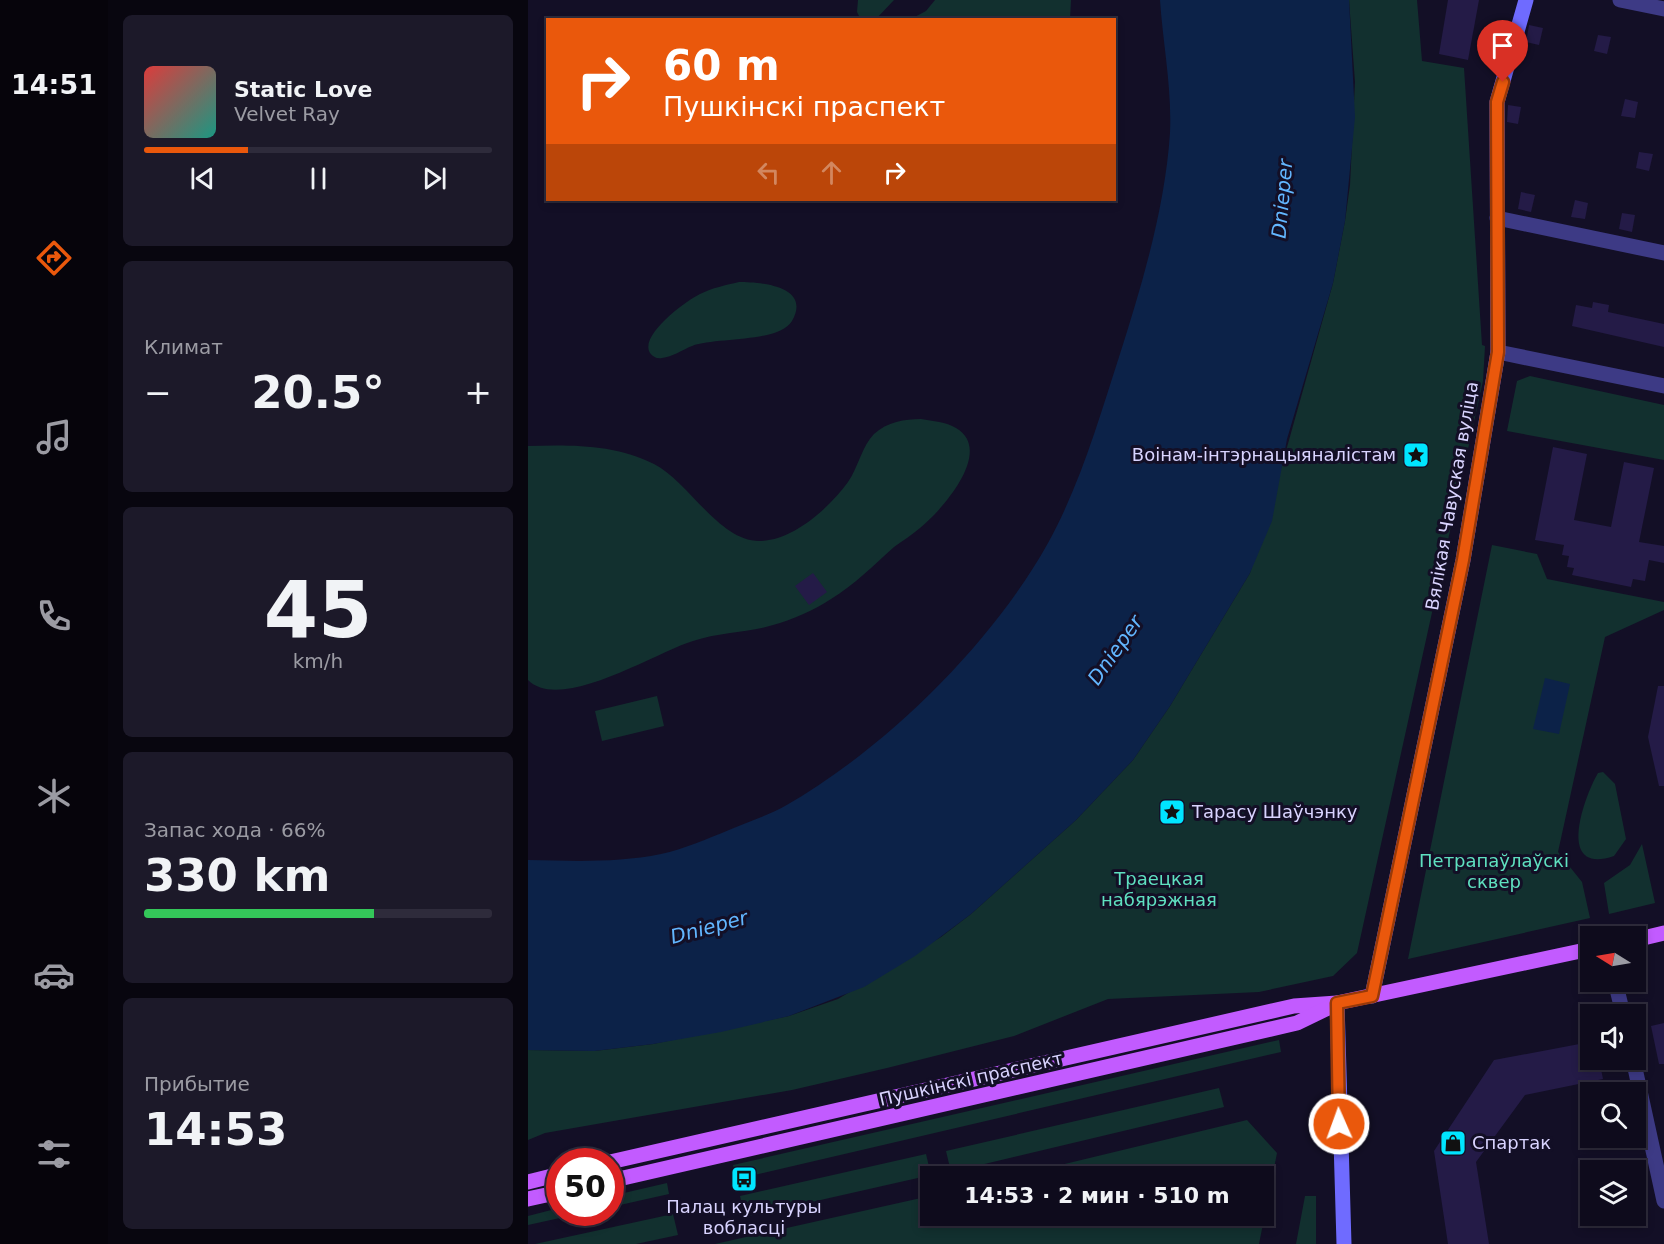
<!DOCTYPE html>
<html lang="ru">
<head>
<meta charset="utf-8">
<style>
  :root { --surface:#0e0b1c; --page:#1c1929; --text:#f1f3f6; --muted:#9b9ba3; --line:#2e2b3b; --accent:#ea580c }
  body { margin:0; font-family:"DejaVu Sans",sans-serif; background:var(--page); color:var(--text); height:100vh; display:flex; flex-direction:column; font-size:22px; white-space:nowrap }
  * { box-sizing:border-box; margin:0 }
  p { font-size:20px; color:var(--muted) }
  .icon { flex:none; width:33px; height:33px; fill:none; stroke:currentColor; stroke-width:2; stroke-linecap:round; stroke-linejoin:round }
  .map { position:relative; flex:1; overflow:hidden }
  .panel { display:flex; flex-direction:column; gap:15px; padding:15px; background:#08060f; width:420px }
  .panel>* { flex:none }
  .banner { position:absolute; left:18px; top:18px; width:570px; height:183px; border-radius:0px; box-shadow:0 3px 9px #0003,0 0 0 2px var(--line); background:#ea580c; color:#fff; overflow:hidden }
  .needle { width:39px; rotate:281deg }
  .controls { position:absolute; left:1052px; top:926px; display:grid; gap:12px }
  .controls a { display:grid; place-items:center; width:66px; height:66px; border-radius:0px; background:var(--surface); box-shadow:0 3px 9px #0003,0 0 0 2px var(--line); font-size:30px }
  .speed { position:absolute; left:18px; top:1148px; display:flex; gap:12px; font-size:30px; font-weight:700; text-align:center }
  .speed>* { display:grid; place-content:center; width:78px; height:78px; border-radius:50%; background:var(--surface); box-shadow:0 3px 9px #0003,0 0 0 2px var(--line); line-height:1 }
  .speed .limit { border:9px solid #d22; background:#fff; color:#111 }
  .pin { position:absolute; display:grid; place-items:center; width:51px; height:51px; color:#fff; margin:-62px -26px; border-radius:50% 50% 50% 0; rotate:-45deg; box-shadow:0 0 6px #0007 }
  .pin .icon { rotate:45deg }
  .me { position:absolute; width:66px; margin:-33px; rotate:358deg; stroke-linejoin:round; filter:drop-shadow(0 0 4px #0008) }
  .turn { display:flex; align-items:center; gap:21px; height:126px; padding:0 18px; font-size:27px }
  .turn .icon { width:78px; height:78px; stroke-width:2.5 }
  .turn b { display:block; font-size:42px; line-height:51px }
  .lanes { display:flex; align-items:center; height:57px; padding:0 18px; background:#0003; justify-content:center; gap:30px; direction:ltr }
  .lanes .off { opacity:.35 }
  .big { font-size:45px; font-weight:700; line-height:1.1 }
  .panel .tile { flex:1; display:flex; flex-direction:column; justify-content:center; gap:9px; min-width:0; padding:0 21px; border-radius:9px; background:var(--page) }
  .panel .dial { align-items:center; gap:0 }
  .dial b { font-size:78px; line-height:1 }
  .song { display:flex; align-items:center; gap:18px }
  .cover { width:72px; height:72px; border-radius:9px; background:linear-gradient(135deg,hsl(0 70% 55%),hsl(170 70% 35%)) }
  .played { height:6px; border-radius:3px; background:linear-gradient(90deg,var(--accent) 30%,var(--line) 30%) }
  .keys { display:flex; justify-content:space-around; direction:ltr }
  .heat { display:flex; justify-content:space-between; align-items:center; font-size:33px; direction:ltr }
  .charge { height:9px; border-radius:4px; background:linear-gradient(90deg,#34c759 66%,var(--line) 0) }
  .trip { position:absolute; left:392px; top:1166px; width:354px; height:60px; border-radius:0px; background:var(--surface); box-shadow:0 3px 9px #0003,0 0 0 2px var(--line); font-weight:700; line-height:60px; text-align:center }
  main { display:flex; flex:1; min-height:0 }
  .menu { display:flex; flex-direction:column; width:108px; justify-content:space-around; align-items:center; background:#06040b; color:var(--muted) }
  .menu .icon { width:42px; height:42px }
  .menu .on { color:var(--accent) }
  .menu b { font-size:27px; color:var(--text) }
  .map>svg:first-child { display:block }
  .green { fill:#12302f }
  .water { fill:#0c2248 }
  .building { fill:#241b47 }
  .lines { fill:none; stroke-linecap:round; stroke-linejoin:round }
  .minor { stroke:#3d3a85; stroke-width:15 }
  .secondary { stroke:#6f6bff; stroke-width:15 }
  .primary { stroke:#c25bff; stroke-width:15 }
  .route-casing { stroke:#983908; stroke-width:15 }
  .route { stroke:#ea580c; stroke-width:10 }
  .labels { text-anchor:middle; stroke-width:6; stroke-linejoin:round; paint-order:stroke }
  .poi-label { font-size:18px; fill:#d9d4ff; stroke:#130f26; text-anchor:start }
  .street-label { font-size:18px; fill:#d9d4ff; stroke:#130f26 }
  .park-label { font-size:18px; fill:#5fe0c0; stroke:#130f26 }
  .water-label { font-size:20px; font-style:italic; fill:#62b6ff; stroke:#130f26 }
</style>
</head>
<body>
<main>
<nav class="menu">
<b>14:51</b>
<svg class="icon on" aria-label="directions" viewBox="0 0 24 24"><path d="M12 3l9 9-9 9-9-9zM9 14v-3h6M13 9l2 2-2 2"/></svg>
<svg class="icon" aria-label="music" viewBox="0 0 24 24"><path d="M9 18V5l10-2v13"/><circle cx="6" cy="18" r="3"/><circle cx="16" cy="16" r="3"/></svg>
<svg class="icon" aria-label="phone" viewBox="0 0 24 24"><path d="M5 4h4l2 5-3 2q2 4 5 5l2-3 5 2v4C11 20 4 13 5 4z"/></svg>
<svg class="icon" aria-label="climate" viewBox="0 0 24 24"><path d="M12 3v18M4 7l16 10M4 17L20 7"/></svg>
<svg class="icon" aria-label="car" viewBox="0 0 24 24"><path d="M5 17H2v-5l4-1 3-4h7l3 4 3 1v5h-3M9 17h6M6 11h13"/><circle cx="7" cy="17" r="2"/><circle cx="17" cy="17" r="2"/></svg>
<svg class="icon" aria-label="filters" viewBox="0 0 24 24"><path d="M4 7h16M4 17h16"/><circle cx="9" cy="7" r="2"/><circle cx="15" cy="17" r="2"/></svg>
</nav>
<section class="panel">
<div class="tile">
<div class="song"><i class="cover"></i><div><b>Static Love</b><p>Velvet Ray</p></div></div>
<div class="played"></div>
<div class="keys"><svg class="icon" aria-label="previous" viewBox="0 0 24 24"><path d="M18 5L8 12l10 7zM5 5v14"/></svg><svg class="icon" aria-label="pause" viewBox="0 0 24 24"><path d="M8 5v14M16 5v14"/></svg><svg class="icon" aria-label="next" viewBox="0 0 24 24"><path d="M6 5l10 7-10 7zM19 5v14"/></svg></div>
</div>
<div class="tile"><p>Климат</p>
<div class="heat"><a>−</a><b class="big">20.5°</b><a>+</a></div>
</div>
<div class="tile dial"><b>45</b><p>km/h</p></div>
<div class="tile"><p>Запас хода · 66%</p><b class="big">330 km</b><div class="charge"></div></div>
<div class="tile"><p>Прибытие</p><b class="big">14:53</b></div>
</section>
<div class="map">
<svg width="1136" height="1244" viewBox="0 0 1136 1244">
  <rect width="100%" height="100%" fill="#130f26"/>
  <g class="green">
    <polygon points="330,0 366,0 347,20 332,18 329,12"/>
    <polygon points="407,0 543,0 542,19 383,19 398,11"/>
    <polygon points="821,0 889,0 894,61 936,68 954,345 957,346 955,381 829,953 805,976 731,992 580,999 486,1036 359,1068 264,1090 17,1133 0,1140 0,1050 66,1051 125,1044 261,1016 310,999 413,937 443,914 548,820 605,760 642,706 722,573 756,458 805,283 817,221 822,185 827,82"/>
    <path d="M211 282C232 282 284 286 264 321 251 343 188 337 164 346 154 350 144 357 134 358 129 359 125 357 122 353 111 335 158 301 172 294 184 288 198 285 211 282Z"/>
    <polygon points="1002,376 1136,405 1136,460 979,431 989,381"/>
    <path d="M393 419C405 421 418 422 428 428 467 451 413 511 392 528 384 535 374 541 366 547 346 565 326 585 303 599 287 610 263 620 245 625 219 633 191 632 165 641 128 652 33 713 0 680V446C43 445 86 444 126 464 160 481 191 541 231 541 265 541 301 508 320 482 330 468 334 446 346 434 359 422 377 419 393 419Z"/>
    <polygon points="964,545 1009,554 1019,579 1136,602 1136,610 1077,637 1030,852 1054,882 1062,918 880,959"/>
    <polygon points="129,696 136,726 74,741 67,711"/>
    <path d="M1075 772 1087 784 1098 839 1086 856C1027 876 1056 797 1070 773Z"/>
    <polygon points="1114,844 1127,903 1081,914 1076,883 1102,865"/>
    <polygon points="751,1040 753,1052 209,1179 205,1165"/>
    <polygon points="691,1088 696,1107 423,1172 418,1151"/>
    <polygon points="719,1120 749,1153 731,1244 187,1244 402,1196 402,1215 735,1215 735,1176 487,1176"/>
    <polygon points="398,1154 403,1175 217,1217 212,1196"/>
    <polygon points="139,1183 141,1194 83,1207 83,1196"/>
    <polygon points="777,1196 788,1196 788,1244 768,1244"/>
    <polygon points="31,1208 32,1212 59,1212 0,1225 0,1216"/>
    <polygon points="145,1214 150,1235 108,1244 7,1244"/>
  </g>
  <g class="water">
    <path d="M632 0H821L827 117 817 221 805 283 759 439 744 521 722 573 642 706 605 760 548 820 443 914 387 956 336 987 261 1016 193 1032 125 1044 66 1051 0 1050V860C45 861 89 863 133 854 156 849 179 839 201 830 219 822 239 816 257 806 357 749 464 644 520 543 552 485 571 419 591 357 614 285 637 208 642 133 644 88 635 44 632 0Z"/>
    <polygon points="1017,678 1042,684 1031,734 1005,729"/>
  </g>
  <g class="building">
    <polygon points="920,0 951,0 940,60 911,54"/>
    <polygon points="1001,25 1015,28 1011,45 998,42"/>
    <polygon points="1070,35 1083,37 1079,54 1066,51"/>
    <polygon points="1097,99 1110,102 1107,118 1093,116"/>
    <polygon points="980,105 993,107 990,124 979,122"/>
    <polygon points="1111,152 1125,154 1121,171 1108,168"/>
    <polygon points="993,192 1007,195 1003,212 990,209"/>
    <polygon points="1047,200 1060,203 1057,219 1043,217"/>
    <polygon points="1094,213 1107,215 1104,232 1091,229"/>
    <polygon points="1065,302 1081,305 1080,312 1136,324 1136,347 1044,326 1048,305 1064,308"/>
    <polygon points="884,446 899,452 894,466 879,461"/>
    <polygon points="1025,447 1059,454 1046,520 1083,527 1096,462 1126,468 1111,542 1136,546 1136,563 1121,560 1117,581 1105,579 1103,587 1044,575 1046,568 1039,567 1041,556 1034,555 1036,545 1007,540"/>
    <polygon points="285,573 299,592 281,605 267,586"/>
    <polygon points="1130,686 1136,686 1136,786 1131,786 1120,737"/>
    <polygon points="1136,1023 1136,1064 1131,1064 1123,1026"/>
    <polygon points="1062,1042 1062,1059 1071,1059 1075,1079 997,1095 948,1162 961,1244 920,1244 906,1151 966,1060"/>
  </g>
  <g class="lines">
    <g class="minor">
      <polyline points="1092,0 1136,9"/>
      <polyline points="969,218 1136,253"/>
      <polyline points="970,352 1136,386"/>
      <polyline points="1087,981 1095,1014"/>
      <polyline points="1105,1059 1136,1201"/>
    </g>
    <g class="secondary">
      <polyline points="844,996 935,560 970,352 969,102 998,0"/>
      <polyline points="809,1003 816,1244"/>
    </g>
    <g class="primary">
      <polyline points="1107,940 1136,933"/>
      <polyline points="82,1162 766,1006 809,1003 1062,949"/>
      <polyline points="82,1181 769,1023 802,1007"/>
      <polyline points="0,1182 32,1174"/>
      <polyline points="0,1199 32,1192"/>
    </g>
  </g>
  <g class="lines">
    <defs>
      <polyline id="route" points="811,1124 809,1003 844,996 935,560 970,352 969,102 975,82"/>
    </defs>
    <use href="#route" class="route-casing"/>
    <use href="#route" class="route"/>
  </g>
  <defs>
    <symbol id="sight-square" viewBox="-11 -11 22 22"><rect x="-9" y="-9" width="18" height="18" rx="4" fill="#00e5ff" stroke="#130f26"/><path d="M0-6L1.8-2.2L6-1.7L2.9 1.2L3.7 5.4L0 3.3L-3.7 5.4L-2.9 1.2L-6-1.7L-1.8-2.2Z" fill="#111"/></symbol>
    <symbol id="shop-square" viewBox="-11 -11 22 22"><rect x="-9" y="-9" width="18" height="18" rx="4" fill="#00e5ff" stroke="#130f26"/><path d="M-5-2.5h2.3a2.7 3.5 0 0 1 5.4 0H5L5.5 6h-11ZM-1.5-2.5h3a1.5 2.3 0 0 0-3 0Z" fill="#111"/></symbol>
    <symbol id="bus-square" viewBox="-11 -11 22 22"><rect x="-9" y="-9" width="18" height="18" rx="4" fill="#00e5ff" stroke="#130f26"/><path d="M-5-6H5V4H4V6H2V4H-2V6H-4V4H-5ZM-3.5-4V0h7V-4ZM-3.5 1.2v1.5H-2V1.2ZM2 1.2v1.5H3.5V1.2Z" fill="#111"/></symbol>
  </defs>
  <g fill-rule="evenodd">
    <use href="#sight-square" x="873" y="440" width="30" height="30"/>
    <use href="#sight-square" x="629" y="797" width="30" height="30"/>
    <use href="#shop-square" x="910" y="1128" width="30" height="30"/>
    <use href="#bus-square" x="201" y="1164" width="30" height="30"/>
  </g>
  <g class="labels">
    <g class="poi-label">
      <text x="868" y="461" text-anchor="end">Воінам-інтэрнацыяналістам</text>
      <text x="664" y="818">Тарасу Шаўчэнку</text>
      <text x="944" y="1149">Спартак</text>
      <text x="216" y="1213" text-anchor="middle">Палац культуры<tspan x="216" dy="21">вобласці</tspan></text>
    </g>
    <g class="street-label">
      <text transform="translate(924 496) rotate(-80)" y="6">Вялікая Чавуская вуліца</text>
      <text transform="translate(443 1079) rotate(-13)" y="6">Пушкінскі праспект</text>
    </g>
    <g class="park-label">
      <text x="966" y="867">Петрапаўлаўскі<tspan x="966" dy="21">сквер</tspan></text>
      <text x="631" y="885">Траецкая<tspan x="631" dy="21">набярэжная</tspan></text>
    </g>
    <g class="water-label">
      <text transform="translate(754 199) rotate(-85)" y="7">Dnieper</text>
      <text transform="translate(587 650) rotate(-55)" y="7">Dnieper</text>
      <text transform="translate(181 927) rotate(-15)" y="7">Dnieper</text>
    </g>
  </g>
</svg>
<div class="controls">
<a><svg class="needle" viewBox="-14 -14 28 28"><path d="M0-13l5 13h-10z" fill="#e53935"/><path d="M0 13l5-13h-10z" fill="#9b9ba3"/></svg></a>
<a><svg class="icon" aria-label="sound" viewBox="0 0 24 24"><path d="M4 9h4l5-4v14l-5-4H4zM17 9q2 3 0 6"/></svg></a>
<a><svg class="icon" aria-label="search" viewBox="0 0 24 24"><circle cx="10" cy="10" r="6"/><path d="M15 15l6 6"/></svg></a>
<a><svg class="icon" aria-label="layers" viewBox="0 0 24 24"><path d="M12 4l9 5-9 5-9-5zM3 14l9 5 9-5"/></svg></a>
</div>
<div class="speed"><div class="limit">50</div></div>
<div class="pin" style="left:975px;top:82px;background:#d93025"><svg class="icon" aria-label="arrive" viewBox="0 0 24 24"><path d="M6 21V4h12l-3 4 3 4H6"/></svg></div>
<svg class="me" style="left:811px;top:1124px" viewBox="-20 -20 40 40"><circle r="17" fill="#ea580c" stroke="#fff" stroke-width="3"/><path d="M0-11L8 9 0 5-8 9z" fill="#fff"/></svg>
<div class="trip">14:53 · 2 мин · 510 m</div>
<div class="banner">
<div class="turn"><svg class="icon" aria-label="right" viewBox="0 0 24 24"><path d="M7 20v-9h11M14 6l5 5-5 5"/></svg><div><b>60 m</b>Пушкінскі праспект</div></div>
<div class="lanes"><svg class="icon off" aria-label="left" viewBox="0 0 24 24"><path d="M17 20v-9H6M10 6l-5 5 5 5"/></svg><svg class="icon off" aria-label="ahead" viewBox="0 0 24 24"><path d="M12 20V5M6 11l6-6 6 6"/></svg><svg class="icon" aria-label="right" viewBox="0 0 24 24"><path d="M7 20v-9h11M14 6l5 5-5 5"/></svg></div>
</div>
</div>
</main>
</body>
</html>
